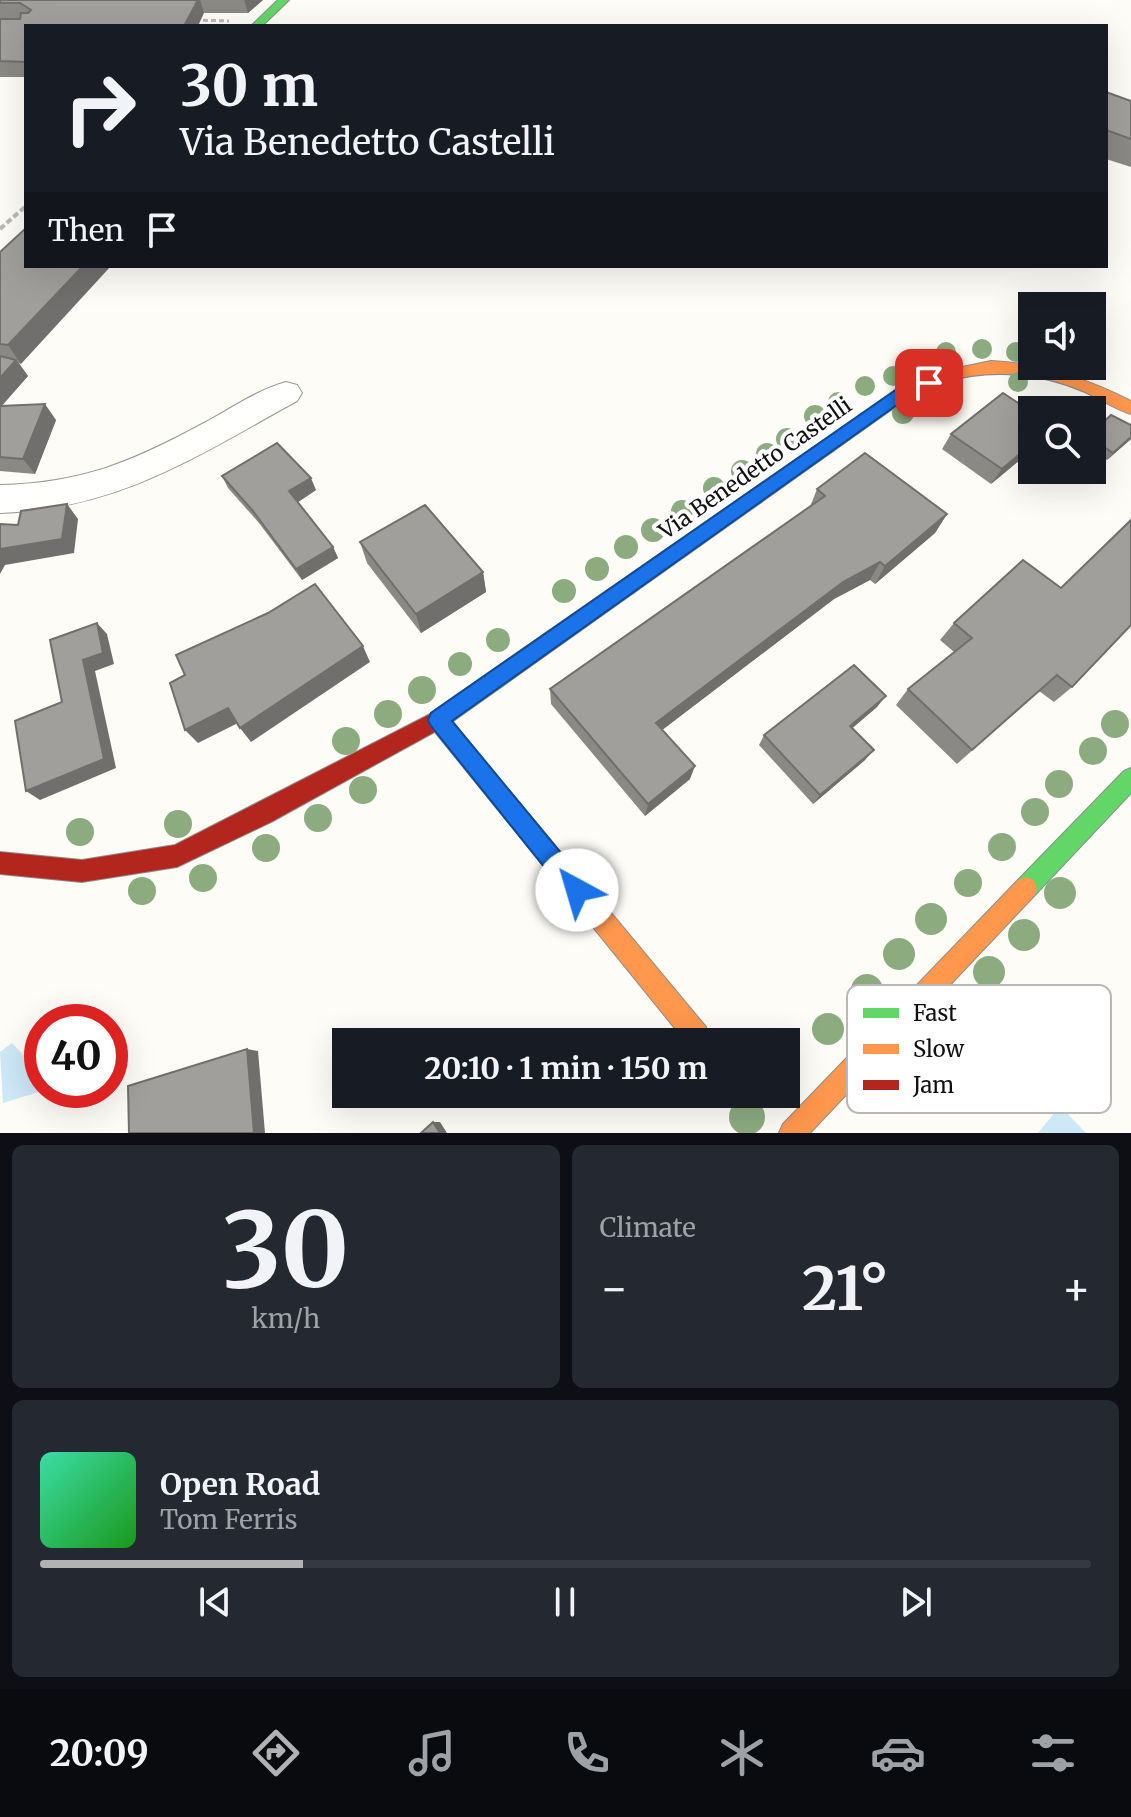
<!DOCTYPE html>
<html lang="en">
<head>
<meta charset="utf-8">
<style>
  :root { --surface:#171b24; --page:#242831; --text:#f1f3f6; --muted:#9ea1a6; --line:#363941; --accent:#b2b2b3 }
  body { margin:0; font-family:Merriweather,serif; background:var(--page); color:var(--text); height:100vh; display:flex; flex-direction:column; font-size:30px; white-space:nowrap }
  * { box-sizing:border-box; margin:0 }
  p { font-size:26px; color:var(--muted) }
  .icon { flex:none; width:44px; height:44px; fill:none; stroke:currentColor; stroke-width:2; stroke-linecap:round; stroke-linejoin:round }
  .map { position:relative; height:1133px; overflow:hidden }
  .sheet { display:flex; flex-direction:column; gap:12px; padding:12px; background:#0d0f14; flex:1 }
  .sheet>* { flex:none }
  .top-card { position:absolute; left:24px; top:24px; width:1084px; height:244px; border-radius:0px; box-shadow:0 8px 32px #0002; background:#171b24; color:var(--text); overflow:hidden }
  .controls { position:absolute; left:1018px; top:292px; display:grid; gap:16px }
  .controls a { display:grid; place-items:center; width:88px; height:88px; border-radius:0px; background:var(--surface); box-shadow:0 8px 32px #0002; font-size:40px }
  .speed { position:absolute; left:24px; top:1004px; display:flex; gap:16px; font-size:40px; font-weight:700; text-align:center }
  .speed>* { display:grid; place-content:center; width:104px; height:104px; border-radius:50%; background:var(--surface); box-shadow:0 8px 32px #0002; line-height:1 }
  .speed .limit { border:12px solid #d22; background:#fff; color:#111 }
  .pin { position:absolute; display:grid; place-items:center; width:68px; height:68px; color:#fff; margin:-34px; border-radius:16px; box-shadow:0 4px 12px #0006 }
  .me { position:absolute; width:88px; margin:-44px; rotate:321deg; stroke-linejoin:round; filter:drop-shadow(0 0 6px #0008) }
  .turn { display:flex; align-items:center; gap:28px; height:168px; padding:0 24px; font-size:36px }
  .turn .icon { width:104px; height:104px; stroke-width:2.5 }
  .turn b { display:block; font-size:56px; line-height:68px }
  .then { display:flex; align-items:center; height:76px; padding:0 24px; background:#0003; gap:16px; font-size:30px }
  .big { font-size:60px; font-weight:700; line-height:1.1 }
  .sheet .widget { flex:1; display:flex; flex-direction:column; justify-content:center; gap:12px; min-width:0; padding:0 28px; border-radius:12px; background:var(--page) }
  .sheet .dial { align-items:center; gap:0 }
  .dial b { font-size:104px; line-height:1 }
  .song { display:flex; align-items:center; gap:24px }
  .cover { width:96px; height:96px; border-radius:12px; background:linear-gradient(135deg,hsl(160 70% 55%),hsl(120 70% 35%)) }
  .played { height:8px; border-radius:4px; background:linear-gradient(90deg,var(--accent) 25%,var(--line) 25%) }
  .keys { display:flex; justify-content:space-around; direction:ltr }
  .heat { display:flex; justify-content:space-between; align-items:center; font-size:44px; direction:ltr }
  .sheet .tiles { flex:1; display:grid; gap:12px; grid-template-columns:1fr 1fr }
  .widget:last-child { grid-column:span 2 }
  .trip { position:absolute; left:332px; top:1028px; width:468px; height:80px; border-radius:0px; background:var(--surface); box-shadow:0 8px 32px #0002; font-weight:700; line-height:80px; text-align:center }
  .menu { display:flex; height:128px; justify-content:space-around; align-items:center; background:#090b0e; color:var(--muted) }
  .menu .icon { width:56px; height:56px }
  .menu .on { color:var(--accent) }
  .menu b { font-size:36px; color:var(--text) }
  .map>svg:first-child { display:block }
  .water { fill:#cde8f7 }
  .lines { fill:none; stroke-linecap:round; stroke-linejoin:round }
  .street-casing { stroke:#979795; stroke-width:2 }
  .fast-casing { stroke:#8e8d8b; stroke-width:2 }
  .slow-casing { stroke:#8e8d8b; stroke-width:2 }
  .jam-casing { stroke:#8e8d8b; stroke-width:2 }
  .path-far2 { stroke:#b9b9b8; stroke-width:3; stroke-dasharray:5 3; stroke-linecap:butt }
  .path-far1 { stroke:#b9b9b8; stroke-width:4; stroke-dasharray:6 3; stroke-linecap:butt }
  .path { stroke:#b9b9b8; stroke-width:6; stroke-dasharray:10 5; stroke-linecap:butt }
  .street { fill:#fffffe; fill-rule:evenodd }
  .fast { fill:#63d668; fill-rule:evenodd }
  .slow { fill:#ff974d; fill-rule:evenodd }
  .jam { fill:#b3261e; fill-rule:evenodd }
  .tree { fill:#8cac80 }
  .wall { fill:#8a8986 }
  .shaded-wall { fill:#716f6d }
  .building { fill:#a19f9c; stroke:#716f6d; stroke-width:2 }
  .route { fill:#1a73e8; stroke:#114b97; stroke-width:2 }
  .labels { text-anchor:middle; stroke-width:8; stroke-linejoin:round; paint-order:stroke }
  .street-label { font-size:22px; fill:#111; stroke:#fff }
  .key { fill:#fff; stroke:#b8b8b8; stroke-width:2 }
  .key-label { font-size:22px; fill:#111 }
</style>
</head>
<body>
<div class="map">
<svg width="1131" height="1133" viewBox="0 0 1131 1133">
  <rect width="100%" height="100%" fill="#fdfcf7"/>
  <g class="water">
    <polygon points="12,1043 23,1055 42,1056 42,1090 45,1090 3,1103 0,1052"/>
    <polygon points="1060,1106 1086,1133 1038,1133"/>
  </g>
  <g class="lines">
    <defs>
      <path id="street" d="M286 382 297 385 302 393 297 401C197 456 119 509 0 513V485C82 483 132 462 204 423 230 409 257 390 286 382Z"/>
      <g id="fast">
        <polygon points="278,0 289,0 262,26 251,26"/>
        <polygon points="943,370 948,372 951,376 948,380 912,395 449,724 442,726 435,724 432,717 435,710 900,387"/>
        <polygon points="1131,768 1131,793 1034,896 1026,899 1018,896 1015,888 1018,880 1124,771"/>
      </g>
      <g id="slow">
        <path d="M991 361C1041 363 1086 378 1131 401V414C1115 409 1100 399 1085 392 1038 372 992 368 943 382L935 376 938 372Z"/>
        <polygon points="438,711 445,713 706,1027 709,1036 707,1042 686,1042 431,727 428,720 431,713"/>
        <polygon points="1026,877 1034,880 1037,888 1034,896 810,1133 779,1133 783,1124 1018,880"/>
      </g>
      <polygon id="jam" points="442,708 449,710 452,717 449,724 271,822 177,867 82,882 0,874 0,852 82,860 175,845"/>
    </defs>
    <use href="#street" class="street-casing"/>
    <use href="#fast" class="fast-casing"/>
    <use href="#slow" class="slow-casing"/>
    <use href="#jam" class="jam-casing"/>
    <g class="path-far2">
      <polyline points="0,19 25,19"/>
      <polyline points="195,20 229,21"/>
    </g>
    <polyline class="path-far1" points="0,229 26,206"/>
    <polyline class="path" points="743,1094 753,1107"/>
    <use href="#street" class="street"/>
    <use href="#fast" class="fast"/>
    <use href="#slow" class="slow"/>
    <use href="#jam" class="jam"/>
  </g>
  <g class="tree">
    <circle cx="982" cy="349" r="10"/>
    <circle cx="946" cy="352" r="10"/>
    <circle cx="1016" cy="352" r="10"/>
    <circle cx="916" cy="363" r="10"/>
    <circle cx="893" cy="376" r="10"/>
    <circle cx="1018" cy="382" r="10"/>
    <circle cx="865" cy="386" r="10"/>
    <circle cx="838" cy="402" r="10"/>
    <circle cx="903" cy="413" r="11"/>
    <circle cx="815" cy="416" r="11"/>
    <circle cx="787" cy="439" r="11"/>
    <circle cx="767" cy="454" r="11"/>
    <circle cx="742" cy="471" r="11"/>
    <circle cx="714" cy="488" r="11"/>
    <circle cx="682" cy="511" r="11"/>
    <circle cx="653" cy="530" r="12"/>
    <circle cx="626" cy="547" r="12"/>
    <circle cx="597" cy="569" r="12"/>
    <circle cx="564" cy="591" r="12"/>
    <circle cx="498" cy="640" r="12"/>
    <circle cx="460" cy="664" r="12"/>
    <circle cx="422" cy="690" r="14"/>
    <circle cx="388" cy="714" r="14"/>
    <circle cx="1115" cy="724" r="14"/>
    <circle cx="346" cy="741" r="14"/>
    <circle cx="1093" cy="751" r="14"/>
    <circle cx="1059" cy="784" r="14"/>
    <circle cx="363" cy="790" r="14"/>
    <circle cx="1035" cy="812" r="14"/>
    <circle cx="318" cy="818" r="14"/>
    <circle cx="178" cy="824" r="14"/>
    <circle cx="80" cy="832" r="14"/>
    <circle cx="1002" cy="847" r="14"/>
    <circle cx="266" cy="848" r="14"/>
    <circle cx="203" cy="878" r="14"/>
    <circle cx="968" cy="883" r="14"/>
    <circle cx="142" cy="891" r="14"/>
    <circle cx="1060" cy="893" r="16"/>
    <circle cx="931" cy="919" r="16"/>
    <circle cx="1024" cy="935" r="16"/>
    <circle cx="899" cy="954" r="16"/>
    <circle cx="989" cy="972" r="16"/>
    <circle cx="867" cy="990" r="16"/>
    <circle cx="828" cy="1029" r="16"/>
    <circle cx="747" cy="1117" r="18"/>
  </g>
  <g class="wall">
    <polygon points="0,0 263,0 248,13 204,13 26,26 26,77 0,77 0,19 20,18 0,19"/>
    <polygon points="1106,92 1131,101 1131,167 1106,159"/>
    <polygon points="0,252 21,364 19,363 28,376 1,406 56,420 35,474 0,471"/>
    <polygon points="1032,412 1032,450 991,484 942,449 951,434"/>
    <polygon points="1131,425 1131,439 1107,460 1092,451 1092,433"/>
    <polygon points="222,476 316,490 298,502 333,547 338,558 302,580 259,523 228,488"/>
    <polygon points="817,489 947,514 935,533 875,584 870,580 834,599 662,730 690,779 645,816 551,704 550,689 810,507"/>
    <polygon points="360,542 483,572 486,592 421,633 367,563"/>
    <polygon points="1023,560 1072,687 1054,702 1039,691 957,764 896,705 908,689 954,652 940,640 954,623"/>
    <polygon points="877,707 852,728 865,760 813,804 759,745 764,735"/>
  </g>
  <g class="shaded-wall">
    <polygon points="198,0 200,0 204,13 198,26 184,26"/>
    <polygon points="244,0 263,0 248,13"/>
    <polygon points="83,266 111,266 21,364 8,345"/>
    <polygon points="16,360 28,376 0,408 0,378"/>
    <polygon points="45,404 56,420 35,474 23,459"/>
    <polygon points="1131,437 1131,439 1107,460 1113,453"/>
    <polygon points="1032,444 1032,450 991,484 1002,469"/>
    <polygon points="311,478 316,490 295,504 289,491"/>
    <polygon points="67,504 78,519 74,553 5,565 0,574 0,549"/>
    <polygon points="947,514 935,533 875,584 885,566"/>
    <polygon points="333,547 338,558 302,580 296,569"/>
    <polygon points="880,562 870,580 834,599 653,737 656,723 843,582"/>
    <polygon points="483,572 486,592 421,633 416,614"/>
    <polygon points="97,623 107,634 114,664 95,671 116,768 40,800 26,791 83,660"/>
    <polygon points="363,646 370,662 251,742 240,728"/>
    <polygon points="886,696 877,707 842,737 850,726"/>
    <polygon points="228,708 240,722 198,743 185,730"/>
    <polygon points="874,750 865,760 813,804 820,795"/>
    <polygon points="695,766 690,779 645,816 648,804"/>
    <polygon points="247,1049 258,1051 265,1133 254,1133"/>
    <polygon points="433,1122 440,1122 447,1133 440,1133"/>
  </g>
  <g class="building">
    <polygon points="0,0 198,0 184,26 26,26 26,62 0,61 0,19 20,19 21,13 28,13 31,10 20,3 0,3"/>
    <polygon points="1106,92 1131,101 1131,139 1106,130"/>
    <polygon points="26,228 26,266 83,266 8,345 0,344 0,252"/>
    <polygon points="0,356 16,360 0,378"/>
    <polygon points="1003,393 1032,412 1032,444 1002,469 951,434"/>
    <polygon points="45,404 23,459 0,457 0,406"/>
    <polygon points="1111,415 1131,425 1131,437 1113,453 1092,439 1092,433"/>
    <polygon points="277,443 311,478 289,491 333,547 296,569 253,511 222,476"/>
    <polygon points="865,453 947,514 885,566 880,562 843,582 656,723 695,766 648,804 550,689 825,496 817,489"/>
    <polygon points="67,504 62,539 0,549 0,524 18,525 21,511"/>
    <polygon points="425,505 483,572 416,614 360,542"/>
    <polygon points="1131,520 1131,625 1072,687 1057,675 972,750 908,689 972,638 954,623 1023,560 1061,588"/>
    <polygon points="315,584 363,646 240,728 228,708 185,730 170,683 185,675 176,655 268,613"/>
    <polygon points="97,623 103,653 83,660 104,759 26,791 15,721 62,702 50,640"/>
    <polygon points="854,665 886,696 850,726 874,750 820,795 764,735"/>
    <polygon points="247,1049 254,1133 129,1133 128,1086"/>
    <polygon points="433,1122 440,1133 421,1133"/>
  </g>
  <polygon class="route" points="929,378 937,383 935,387 911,395 452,721 585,882 589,890 585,898 577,901 569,898 431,726 428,720 431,713 900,387"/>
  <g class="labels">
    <g class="street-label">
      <text transform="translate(755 468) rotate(-35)" y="8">Via Benedetto Castelli</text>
    </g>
  </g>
  <rect x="847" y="985" width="264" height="128" rx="12" class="key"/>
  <rect x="863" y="1008" width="36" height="10" fill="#63d668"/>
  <rect x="863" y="1044" width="36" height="10" fill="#ff974d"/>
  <rect x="863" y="1080" width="36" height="10" fill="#b3261e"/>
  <g class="key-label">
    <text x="913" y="1021">Fast</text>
    <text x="913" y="1057">Slow</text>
    <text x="913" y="1093">Jam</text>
  </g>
</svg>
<div class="controls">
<a><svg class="icon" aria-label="sound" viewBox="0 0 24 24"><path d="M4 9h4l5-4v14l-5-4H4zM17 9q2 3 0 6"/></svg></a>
<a><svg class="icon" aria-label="search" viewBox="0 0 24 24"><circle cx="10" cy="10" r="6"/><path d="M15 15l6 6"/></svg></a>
</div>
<div class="speed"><div class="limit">40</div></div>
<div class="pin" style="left:929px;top:383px;background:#d93025"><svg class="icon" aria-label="arrive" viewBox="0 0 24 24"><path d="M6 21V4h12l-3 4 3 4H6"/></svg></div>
<svg class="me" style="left:577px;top:890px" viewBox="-20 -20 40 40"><circle r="19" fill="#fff"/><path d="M0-13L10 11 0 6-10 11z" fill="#1a73e8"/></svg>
<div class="trip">20:10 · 1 min · 150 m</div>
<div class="top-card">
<div class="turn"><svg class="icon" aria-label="right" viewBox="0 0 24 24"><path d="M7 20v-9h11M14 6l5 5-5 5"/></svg><div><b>30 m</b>Via Benedetto Castelli</div></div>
<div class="then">Then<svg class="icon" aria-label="arrive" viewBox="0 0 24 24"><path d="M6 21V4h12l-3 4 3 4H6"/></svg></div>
</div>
</div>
<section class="sheet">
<div class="tiles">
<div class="widget dial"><b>30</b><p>km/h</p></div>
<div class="widget"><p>Climate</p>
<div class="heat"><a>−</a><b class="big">21°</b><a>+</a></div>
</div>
<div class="widget">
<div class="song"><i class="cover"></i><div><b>Open Road</b><p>Tom Ferris</p></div></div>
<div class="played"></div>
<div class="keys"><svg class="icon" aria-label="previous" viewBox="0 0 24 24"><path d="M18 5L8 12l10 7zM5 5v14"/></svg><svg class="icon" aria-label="pause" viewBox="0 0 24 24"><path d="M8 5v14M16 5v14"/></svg><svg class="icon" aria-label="next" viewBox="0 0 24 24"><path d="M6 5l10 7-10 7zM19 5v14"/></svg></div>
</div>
</div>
</section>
<nav class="menu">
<b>20:09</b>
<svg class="icon on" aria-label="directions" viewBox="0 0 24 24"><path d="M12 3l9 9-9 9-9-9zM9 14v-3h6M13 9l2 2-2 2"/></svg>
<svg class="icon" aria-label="music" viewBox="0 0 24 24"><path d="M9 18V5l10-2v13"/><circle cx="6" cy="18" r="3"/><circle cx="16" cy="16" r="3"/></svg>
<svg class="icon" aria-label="phone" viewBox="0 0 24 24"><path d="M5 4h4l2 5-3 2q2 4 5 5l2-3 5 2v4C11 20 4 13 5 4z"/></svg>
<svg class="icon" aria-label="climate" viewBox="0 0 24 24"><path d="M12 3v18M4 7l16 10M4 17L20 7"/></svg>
<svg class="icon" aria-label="car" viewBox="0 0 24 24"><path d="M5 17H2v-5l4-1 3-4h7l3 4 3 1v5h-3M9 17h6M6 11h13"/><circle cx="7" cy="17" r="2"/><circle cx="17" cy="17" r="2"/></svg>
<svg class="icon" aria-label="filters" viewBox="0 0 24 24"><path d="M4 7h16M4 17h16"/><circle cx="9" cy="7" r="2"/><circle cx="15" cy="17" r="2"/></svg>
</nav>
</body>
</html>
